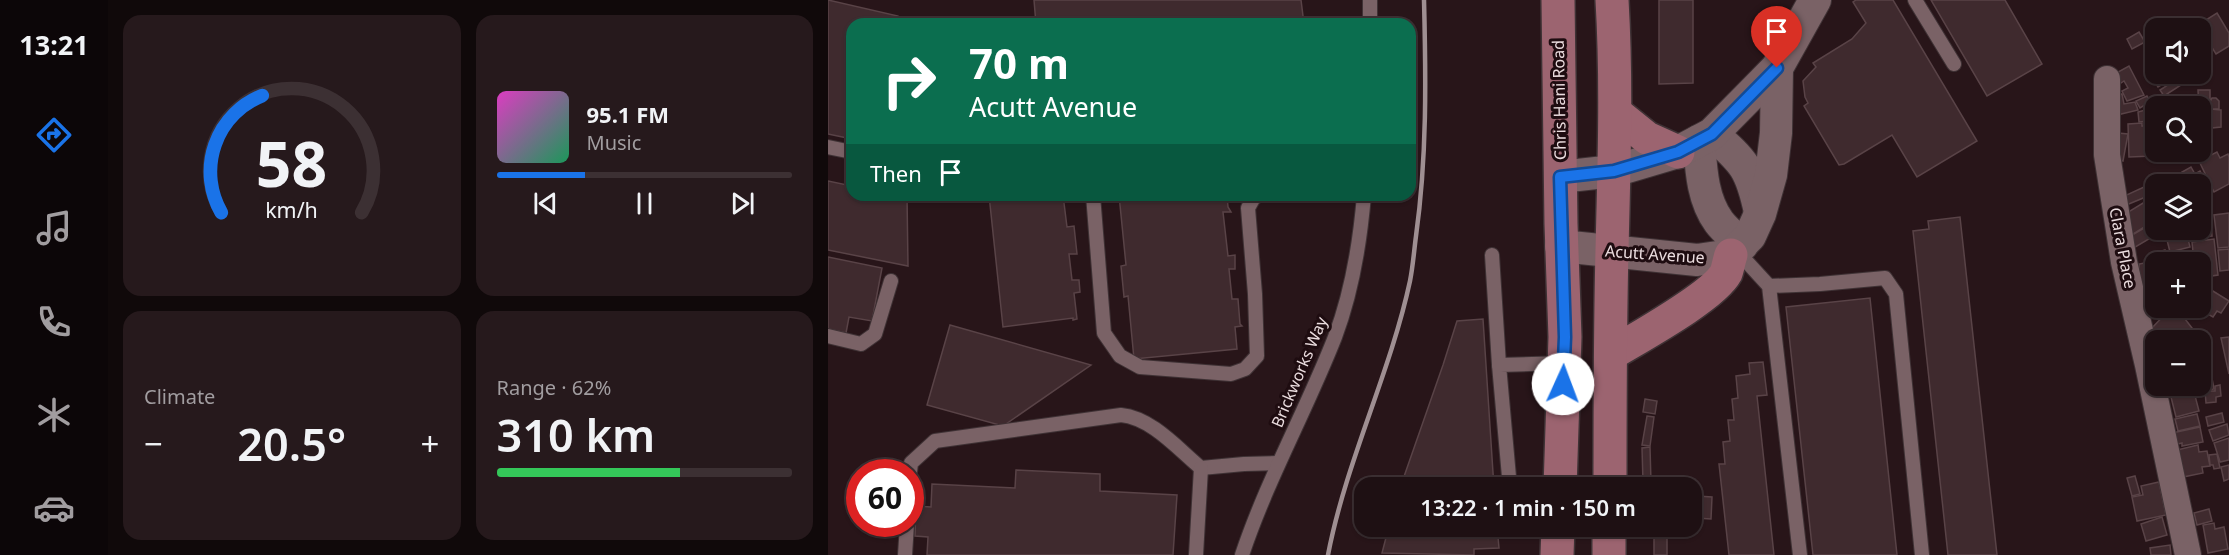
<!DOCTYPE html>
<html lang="en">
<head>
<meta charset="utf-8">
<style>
  :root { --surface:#1e1013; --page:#26191c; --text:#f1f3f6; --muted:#a19da0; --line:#3c3033; --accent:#1a73e8 }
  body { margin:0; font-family:"Noto Sans",sans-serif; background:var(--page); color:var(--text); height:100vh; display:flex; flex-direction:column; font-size:22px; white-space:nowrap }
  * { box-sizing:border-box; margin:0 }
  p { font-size:20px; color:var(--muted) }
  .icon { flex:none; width:33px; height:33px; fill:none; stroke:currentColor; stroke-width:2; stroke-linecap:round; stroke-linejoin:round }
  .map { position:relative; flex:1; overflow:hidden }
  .sheet { display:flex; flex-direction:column; gap:15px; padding:15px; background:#10090a; width:720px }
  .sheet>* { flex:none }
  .guide { position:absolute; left:18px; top:18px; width:570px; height:183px; border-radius:18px; box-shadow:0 2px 4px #0004,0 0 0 2px var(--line); background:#0b6e4f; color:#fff; overflow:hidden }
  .fabs { position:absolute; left:1317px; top:18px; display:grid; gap:12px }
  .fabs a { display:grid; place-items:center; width:66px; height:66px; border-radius:12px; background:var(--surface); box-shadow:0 2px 4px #0004,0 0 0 2px var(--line); font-size:30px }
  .speed { position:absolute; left:18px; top:459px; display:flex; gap:12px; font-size:30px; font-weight:700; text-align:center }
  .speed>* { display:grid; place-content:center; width:78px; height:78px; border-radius:50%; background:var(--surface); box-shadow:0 2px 4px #0004,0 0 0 2px var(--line); line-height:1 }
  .speed .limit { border:9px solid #d22; background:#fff; color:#111 }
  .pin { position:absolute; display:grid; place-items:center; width:51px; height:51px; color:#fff; margin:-62px -26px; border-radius:50% 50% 50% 0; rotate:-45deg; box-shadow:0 0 6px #0007 }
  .pin .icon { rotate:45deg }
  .me { position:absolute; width:66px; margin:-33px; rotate:2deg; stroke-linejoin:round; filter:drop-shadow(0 0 4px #0008) }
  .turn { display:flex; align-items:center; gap:21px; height:126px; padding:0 24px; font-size:27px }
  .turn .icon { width:78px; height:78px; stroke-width:2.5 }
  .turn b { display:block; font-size:42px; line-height:51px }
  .then { display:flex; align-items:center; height:57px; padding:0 24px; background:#0003; gap:12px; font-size:22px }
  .big { font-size:45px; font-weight:600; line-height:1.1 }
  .sheet .tile { flex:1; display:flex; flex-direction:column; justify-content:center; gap:9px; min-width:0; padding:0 21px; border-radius:18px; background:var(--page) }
  .sheet .dial { align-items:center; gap:0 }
  .dial svg { height:156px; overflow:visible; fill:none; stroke:var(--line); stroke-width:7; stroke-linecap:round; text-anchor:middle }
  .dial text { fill:var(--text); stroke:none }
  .song { display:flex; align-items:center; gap:18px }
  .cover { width:72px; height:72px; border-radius:9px; background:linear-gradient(135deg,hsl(310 70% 55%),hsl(150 70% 35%)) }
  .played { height:6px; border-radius:3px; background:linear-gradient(90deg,var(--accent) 30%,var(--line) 30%) }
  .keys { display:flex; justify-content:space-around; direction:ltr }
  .heat { display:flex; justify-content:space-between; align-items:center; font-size:33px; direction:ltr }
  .charge { height:9px; border-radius:4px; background:linear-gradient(90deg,#34c759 62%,var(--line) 0) }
  .sheet .tiles { flex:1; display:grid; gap:15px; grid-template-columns:repeat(2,1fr) }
  .trip { position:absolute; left:526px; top:477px; width:348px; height:60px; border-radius:18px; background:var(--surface); box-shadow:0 2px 4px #0004,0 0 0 2px var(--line); font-weight:600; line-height:60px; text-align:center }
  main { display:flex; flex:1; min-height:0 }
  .dock { display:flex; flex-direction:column; width:108px; justify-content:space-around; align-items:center; background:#0c0608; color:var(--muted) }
  .dock .icon { width:42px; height:42px }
  .dock .current { color:var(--accent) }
  .dock b { font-size:27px; color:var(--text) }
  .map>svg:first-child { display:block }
  .building { fill:#3f2a2e; stroke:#594347; stroke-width:1.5 }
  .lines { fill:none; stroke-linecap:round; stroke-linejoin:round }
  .service-casing { stroke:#3f3235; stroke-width:16 }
  .minor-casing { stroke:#3f3235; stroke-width:28 }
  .tertiary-casing { stroke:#3f3235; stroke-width:34 }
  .primary-casing { stroke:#3f3235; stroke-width:36 }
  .service { stroke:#7a6266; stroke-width:14 }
  .minor { stroke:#7a6266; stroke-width:26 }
  .tertiary { stroke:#7a6266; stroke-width:32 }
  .primary { stroke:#9c6470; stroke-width:33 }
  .rail { stroke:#9f8f92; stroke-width:4.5 }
  .route-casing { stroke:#114b97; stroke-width:15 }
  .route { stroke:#1a73e8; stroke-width:10 }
  .labels { text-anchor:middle; stroke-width:6; stroke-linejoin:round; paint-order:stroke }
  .street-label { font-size:16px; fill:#ebdddf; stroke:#1e0c10 }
</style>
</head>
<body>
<main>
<nav class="dock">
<b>13:21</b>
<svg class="icon current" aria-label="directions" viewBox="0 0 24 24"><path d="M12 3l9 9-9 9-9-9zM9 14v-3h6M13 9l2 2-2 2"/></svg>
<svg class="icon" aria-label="music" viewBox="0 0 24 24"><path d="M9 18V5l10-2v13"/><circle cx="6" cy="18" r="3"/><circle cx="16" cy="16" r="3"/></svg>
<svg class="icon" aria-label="phone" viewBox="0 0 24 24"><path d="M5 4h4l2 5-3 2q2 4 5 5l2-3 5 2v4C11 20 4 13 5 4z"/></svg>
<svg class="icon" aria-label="climate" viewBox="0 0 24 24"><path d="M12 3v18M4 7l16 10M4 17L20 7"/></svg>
<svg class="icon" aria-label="car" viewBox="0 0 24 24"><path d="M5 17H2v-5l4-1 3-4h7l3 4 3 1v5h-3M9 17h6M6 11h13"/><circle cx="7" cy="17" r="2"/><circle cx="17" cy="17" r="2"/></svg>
</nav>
<section class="sheet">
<div class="tiles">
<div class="tile dial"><svg viewBox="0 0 100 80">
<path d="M14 69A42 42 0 1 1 86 69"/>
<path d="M14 69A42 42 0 0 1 35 9" stroke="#1a73e8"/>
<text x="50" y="56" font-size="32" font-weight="700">58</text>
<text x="50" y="72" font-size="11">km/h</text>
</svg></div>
<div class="tile">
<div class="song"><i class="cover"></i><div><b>95.1 FM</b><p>Music</p></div></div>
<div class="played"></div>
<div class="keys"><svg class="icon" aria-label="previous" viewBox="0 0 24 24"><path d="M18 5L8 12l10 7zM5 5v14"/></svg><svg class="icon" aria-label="pause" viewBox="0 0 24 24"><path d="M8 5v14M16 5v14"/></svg><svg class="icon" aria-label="next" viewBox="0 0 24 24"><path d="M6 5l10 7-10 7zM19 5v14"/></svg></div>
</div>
<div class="tile"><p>Climate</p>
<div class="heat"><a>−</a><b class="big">20.5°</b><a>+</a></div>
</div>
<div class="tile"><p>Range · 62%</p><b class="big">310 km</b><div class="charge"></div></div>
</div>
</section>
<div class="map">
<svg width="1401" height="555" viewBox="0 0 1401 555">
  <rect width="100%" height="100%" fill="#281519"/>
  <g class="building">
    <polygon points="0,0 70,16 70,24 24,24 24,139 0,134"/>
    <polygon points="206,0 473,0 476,24 208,24"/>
    <polygon points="831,0 865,0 865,83 831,84"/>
    <polygon points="1028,0 1065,0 1149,141 1089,177 1064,135 1016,164 1011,165 976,106 980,103 977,97 975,81 988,67 985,63 1024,39 1038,23 1025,2"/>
    <polygon points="1103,0 1177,0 1214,64 1159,96"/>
    <polygon points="1389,13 1401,33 1401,46 1388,54 1370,25"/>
    <polygon points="1311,32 1317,42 1304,49 1299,39"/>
    <polygon points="1378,55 1384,66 1372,72 1372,57"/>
    <polygon points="1328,61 1328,74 1347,74 1348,76 1330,87 1318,67"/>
    <polygon points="1301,66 1316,95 1299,101 1294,91 1300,88 1296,81 1287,87 1281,77"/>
    <polygon points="1349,79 1353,85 1336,96 1332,90"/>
    <polygon points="1370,90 1382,90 1382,102 1384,98 1388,98 1391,101 1391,109 1383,109 1393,110 1393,127 1384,128 1384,131 1372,131"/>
    <polygon points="1294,94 1296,104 1307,102 1310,110 1289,115 1284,96"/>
    <polygon points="1319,96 1322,102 1312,108 1308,101"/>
    <polygon points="1360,97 1360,106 1344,106 1344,98"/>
    <polygon points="1328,107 1328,120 1311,122 1310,112"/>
    <polygon points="1314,123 1314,126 1325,126 1325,156 1301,157 1300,124"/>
    <polygon points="1290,133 1300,134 1295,161 1286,159"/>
    <polygon points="1389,152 1392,158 1400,154 1401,157 1401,184 1386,192 1371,161"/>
    <polygon points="1363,167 1367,174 1372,171 1378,182 1372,186 1361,184 1354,172"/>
    <polygon points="1337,176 1343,184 1328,184 1328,193 1323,185"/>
    <polygon points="0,181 24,186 24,195 79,195 80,266 0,250"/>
    <polygon points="1316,187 1320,196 1296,206 1292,198"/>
    <polygon points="161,195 235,195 239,227 246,226 249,254 241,254 244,280 251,280 252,292 246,293 249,319 245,320 245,318 175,327"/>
    <polygon points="291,195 399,195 400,207 403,212 395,212 400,256 407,255 407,269 401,269 404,299 410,299 412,324 414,326 407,327 409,349 306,359 300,296 296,297 293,266 298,265"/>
    <polygon points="1315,203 1326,221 1302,236 1297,214"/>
    <polygon points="1401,213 1401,247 1390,248 1386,215"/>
    <polygon points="1132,217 1169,555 1120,555 1085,231 1101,229 1100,221"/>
    <polygon points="1328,221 1328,230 1336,230 1304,249 1299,238"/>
    <polygon points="1383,223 1384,236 1375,237 1374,224"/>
    <polygon points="1359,235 1362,247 1342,252 1339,240"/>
    <polygon points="1386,239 1390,275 1377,277 1378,288 1372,289 1372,262 1360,262 1359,253 1365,252 1364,242"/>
    <polygon points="1401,249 1401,270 1392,271 1390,250"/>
    <polygon points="1337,250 1340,262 1329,262 1327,253"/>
    <polygon points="1357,252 1359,262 1348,262 1346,253"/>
    <polygon points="0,257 54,268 44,321 21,317 18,333 0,329"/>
    <polygon points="1327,261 1328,290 1323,290 1321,287 1312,288 1311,264"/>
    <polygon points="1380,288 1401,301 1393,313 1389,311 1385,317 1369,308 1372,308 1372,299"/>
    <polygon points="1328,295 1328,308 1342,308 1327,316 1318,301"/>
    <polygon points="1042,298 1069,555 985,555 958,307"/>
    <polygon points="1343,308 1367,308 1357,319 1364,328 1352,340 1335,340 1323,329"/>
    <polygon points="655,319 666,488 572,488 615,365 629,321"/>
    <polygon points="122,325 263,365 175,426 99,405"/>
    <polygon points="1401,337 1401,374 1393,338"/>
    <polygon points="1380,347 1384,360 1374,364 1372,350"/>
    <polygon points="935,362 939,395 929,396 946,555 901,555 891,464 897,464 895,442 902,441 900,420 906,420 904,399 910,398 908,376 922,374 921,363"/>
    <polygon points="1382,368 1386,389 1376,391 1372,370"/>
    <polygon points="1392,385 1393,396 1388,397 1388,402 1378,403 1377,391 1387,391 1387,386"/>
    <polygon points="1349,386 1361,386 1362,389 1365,388 1371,411 1348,417 1342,393 1351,391"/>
    <polygon points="817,399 829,401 827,414 815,412"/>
    <polygon points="1394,413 1396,422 1380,426 1378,417"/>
    <polygon points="1369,414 1372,426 1350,431 1347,419"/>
    <polygon points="819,416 826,417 822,446 814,445"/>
    <polygon points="1399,424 1401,435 1385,441 1381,430"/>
    <polygon points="1372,427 1375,442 1354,446 1354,443 1346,445 1344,433"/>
    <polygon points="1401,438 1401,460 1392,462 1386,443"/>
    <polygon points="1370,445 1371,452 1379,451 1382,466 1374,467 1375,473 1355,477 1349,450"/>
    <polygon points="822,447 823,482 815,482 814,448"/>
    <polygon points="1389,454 1392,468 1386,469 1385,465 1382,465 1381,455"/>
    <polygon points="1401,465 1401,479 1396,481 1393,467"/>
    <polygon points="188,470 272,474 272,491 349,495 345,555 99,555 100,537 87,536 88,506 103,507 104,484 187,488"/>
    <polygon points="1307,476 1312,494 1304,496 1299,478"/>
    <polygon points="813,482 848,484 847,488 813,488"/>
    <polygon points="1331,482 1338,515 1309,521 1304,497 1315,495 1313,486"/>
    <polygon points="869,496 884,497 883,519 868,518"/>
    <polygon points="1381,509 1384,521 1369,525 1366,513"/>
    <polygon points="1334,517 1339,535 1318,541 1313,524"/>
    <polygon points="1386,523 1387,529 1396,527 1400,549 1380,553 1375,525"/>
    <polygon points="561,526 669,526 671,548 646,549 646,555 554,553"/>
    <rect x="826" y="533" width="13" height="22"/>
    <polygon points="1342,545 1343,555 1323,555 1322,548"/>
  </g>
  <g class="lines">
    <defs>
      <g id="service">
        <polyline points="542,0 542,24"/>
        <polyline points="1087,0 1126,64"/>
        <polyline points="0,147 24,152"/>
        <polyline points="265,195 276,333 292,356 312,367 403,374 417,369 429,356 427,294 420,208 425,199 430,195"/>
        <polyline points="908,250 941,286 972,555"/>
        <polyline points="664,255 671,365"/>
        <polyline points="941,286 992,284 1057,278 1068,294 1094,555"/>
        <polyline points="0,336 33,344 47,334 63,281"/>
        <path d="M82 472 83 463 107 441 293 415C324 418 350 449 373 468L416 464 450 463"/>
        <polyline points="682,488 671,365 736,363"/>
        <polyline points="77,555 79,524"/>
        <polyline points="368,555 373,468"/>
        <path d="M414 555C439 480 478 411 507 337 524 292 532 243 536 195"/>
      </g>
      <polyline id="minor" points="1279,79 1279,155 1296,262 1320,365 1360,555"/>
      <g id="tertiary">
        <path d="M884 134C917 162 923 170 932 212"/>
        <path d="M871 141C873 168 874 199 891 222 897 230 907 238 914 245"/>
        <polyline points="732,177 786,171 850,152 884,134 949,68 987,0"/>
        <polyline points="733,246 869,260 903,255 922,236 932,214 943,175 948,133 949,68"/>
      </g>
      <g id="primary">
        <polyline points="730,0 733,224 737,337 732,488"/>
        <polyline points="788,113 819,138 850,152"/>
        <path d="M783 354C809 338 885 297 898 273 900 268 901 260 903 255"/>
        <path d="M782 488C782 409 782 329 784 250 786 167 789 84 784 0"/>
        <polyline points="729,555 730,526"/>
        <polyline points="781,555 781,526"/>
      </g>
    </defs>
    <use href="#service" class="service-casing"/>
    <use href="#minor" class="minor-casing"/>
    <use href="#tertiary" class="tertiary-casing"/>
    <use href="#primary" class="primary-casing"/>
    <use href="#service" class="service"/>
    <use href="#minor" class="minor"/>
    <use href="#tertiary" class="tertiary"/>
    <use href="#primary" class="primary"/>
    <path class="rail" d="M500 555C518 461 562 374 582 281 585 266 586 251 588 236 599 157 598 79 596 0"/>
  </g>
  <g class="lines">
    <defs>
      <polyline id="route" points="735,384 737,337 732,177 786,171 850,152 884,134 949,68"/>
    </defs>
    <use href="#route" class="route-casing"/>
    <use href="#route" class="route"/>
  </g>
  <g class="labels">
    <g class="street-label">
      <text transform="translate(731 100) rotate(-91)" y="6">Chris Hani Road</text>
      <text transform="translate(1295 248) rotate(79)" y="6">Clara Place</text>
      <text transform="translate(827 254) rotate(4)" y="6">Acutt Avenue</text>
      <text transform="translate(471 372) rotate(-67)" y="6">Brickworks Way</text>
    </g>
  </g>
</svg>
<div class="fabs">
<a><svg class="icon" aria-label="sound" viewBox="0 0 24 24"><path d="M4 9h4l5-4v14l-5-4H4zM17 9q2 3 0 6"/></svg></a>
<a><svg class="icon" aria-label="search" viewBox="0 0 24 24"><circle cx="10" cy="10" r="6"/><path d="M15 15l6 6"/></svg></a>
<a><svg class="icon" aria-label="layers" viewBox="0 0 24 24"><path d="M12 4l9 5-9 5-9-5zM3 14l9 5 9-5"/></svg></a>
<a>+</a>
<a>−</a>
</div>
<div class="speed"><div class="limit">60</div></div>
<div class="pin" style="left:949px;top:68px;background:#d93025"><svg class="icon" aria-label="arrive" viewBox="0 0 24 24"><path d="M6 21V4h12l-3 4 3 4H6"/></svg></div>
<svg class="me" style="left:735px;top:384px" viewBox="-20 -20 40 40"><circle r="19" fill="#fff"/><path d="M0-13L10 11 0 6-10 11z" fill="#1a73e8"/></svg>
<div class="trip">13:22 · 1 min · 150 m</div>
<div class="guide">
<div class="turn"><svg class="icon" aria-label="right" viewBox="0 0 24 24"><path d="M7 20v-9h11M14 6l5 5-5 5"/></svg><div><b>70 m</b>Acutt Avenue</div></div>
<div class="then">Then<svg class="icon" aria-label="arrive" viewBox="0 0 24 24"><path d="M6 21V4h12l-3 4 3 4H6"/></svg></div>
</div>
</div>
</main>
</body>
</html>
